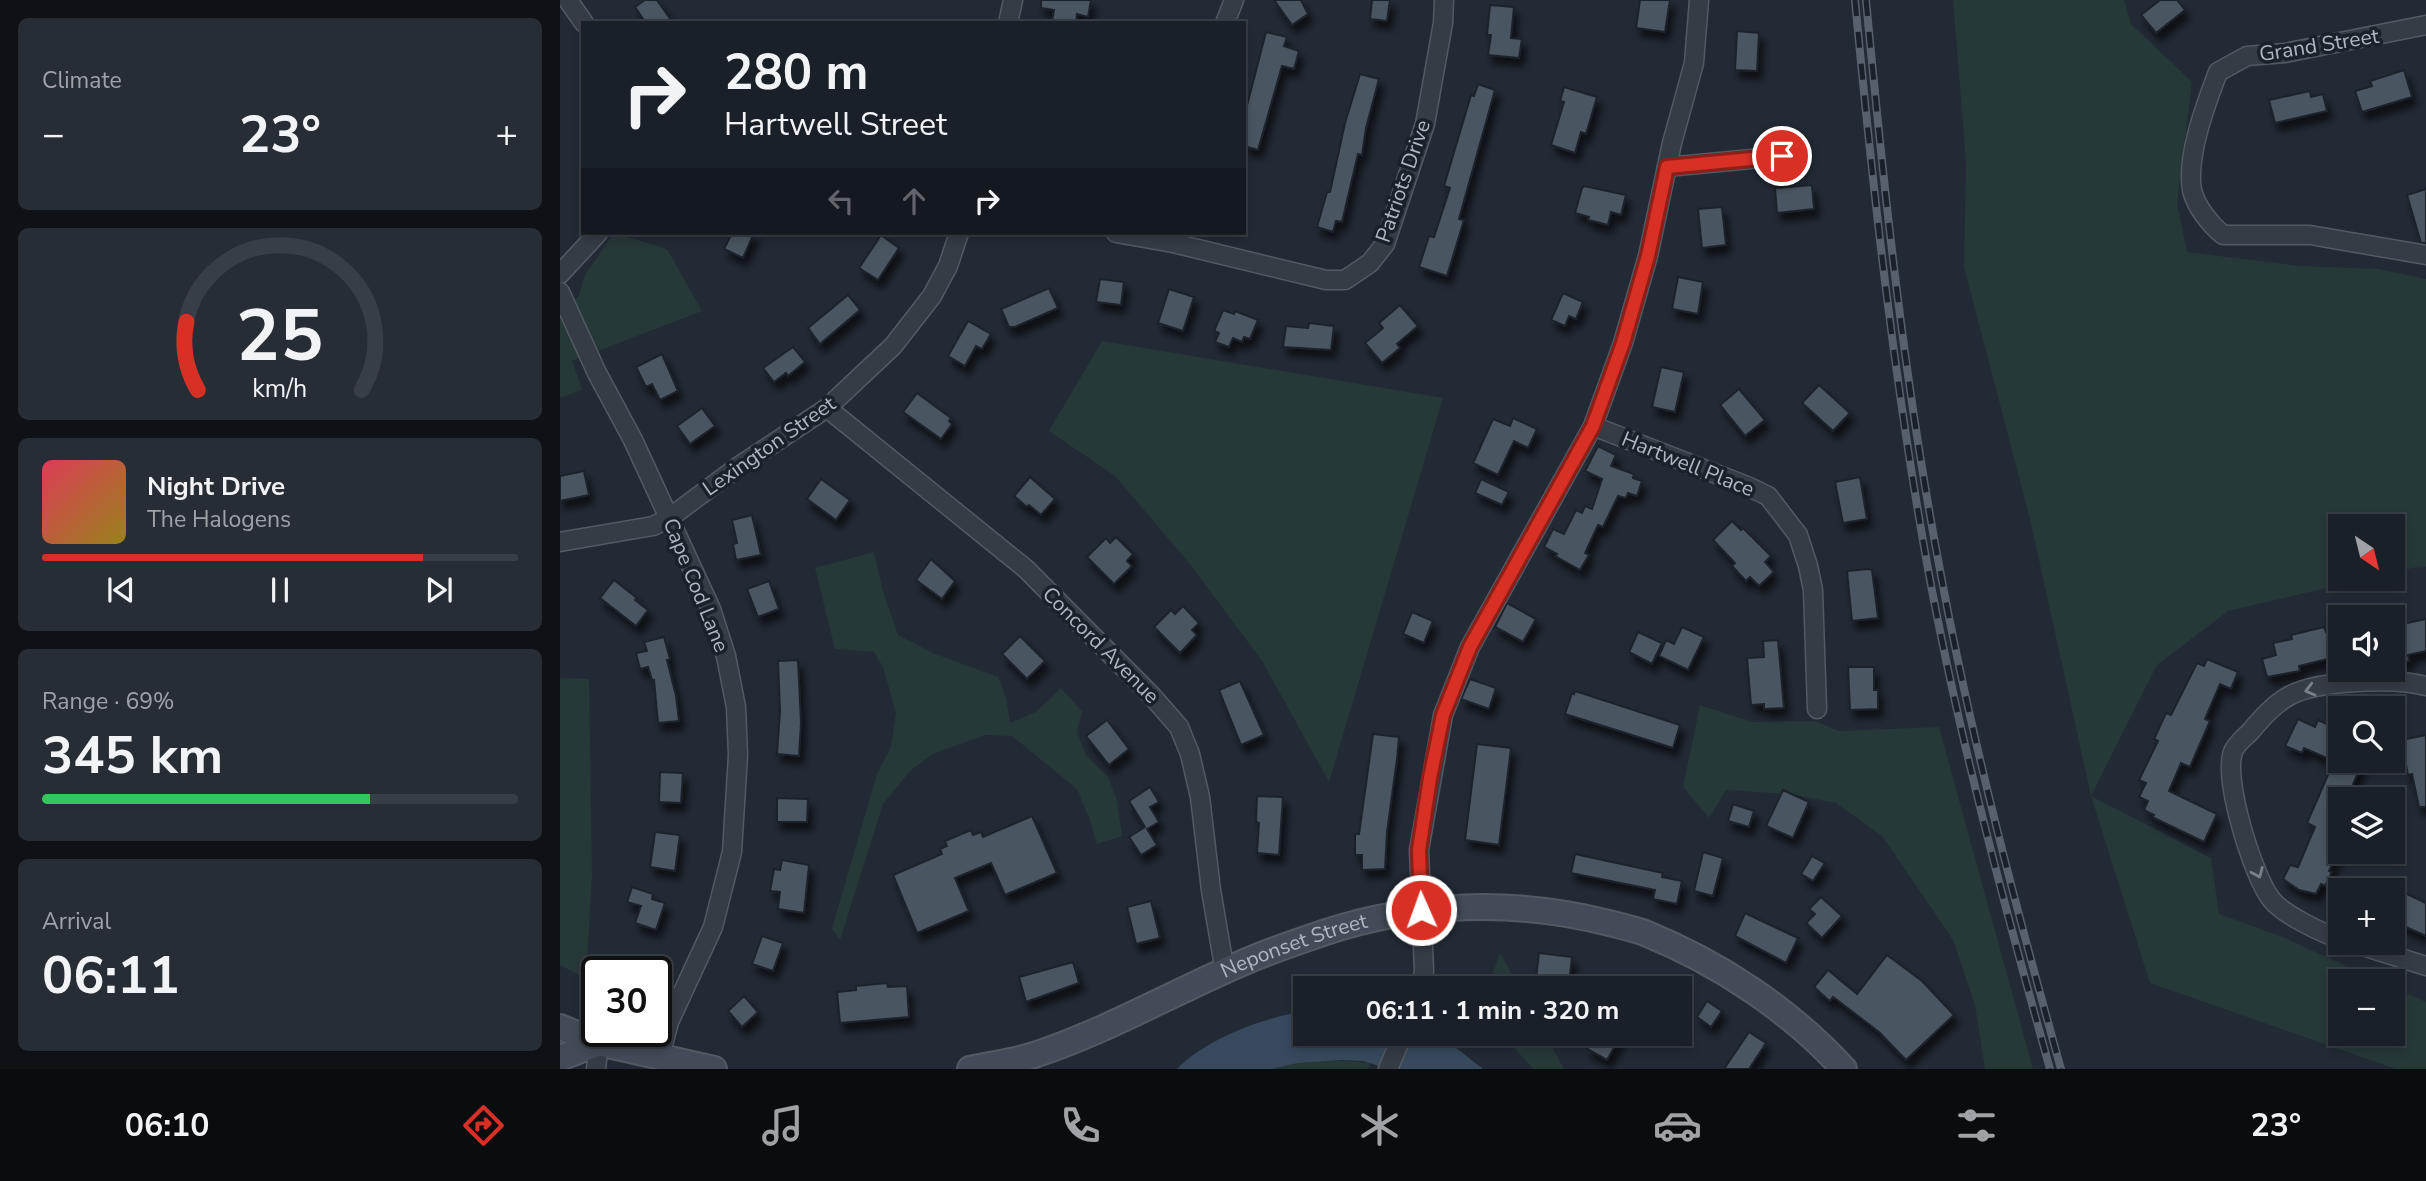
<!DOCTYPE html>
<html lang="en">
<head>
<meta charset="utf-8">
<style>
  :root { --surface:#1a2028; --page:#272d34; --text:#f1f3f6; --muted:#9fa3a8; --line:#383e45; --accent:#d93025 }
  body { margin:0; font-family:"Nunito Sans",sans-serif; background:var(--page); color:var(--text); height:100vh; display:flex; flex-direction:column; font-size:26px; white-space:nowrap }
  * { box-sizing:border-box; margin:0 }
  p { font-size:23px; color:var(--muted) }
  .icon { flex:none; width:38px; height:38px; fill:none; stroke:currentColor; stroke-width:2; stroke-linecap:round; stroke-linejoin:round }
  .map { position:relative; flex:1; overflow:hidden }
  .side { display:flex; flex-direction:column; gap:18px; padding:18px; background:#0e1216; width:560px }
  .side>* { flex:none }
  .hud { position:absolute; left:21px; top:21px; width:665px; height:214px; border-radius:0px; box-shadow:0 4px 10px #0003,0 0 0 2px var(--line); background:#1a2028; color:var(--text); overflow:hidden }
  .needle { width:46px; rotate:145deg }
  .fabs { position:absolute; left:1768px; top:514px; display:grid; gap:14px }
  .fabs a { display:grid; place-items:center; width:77px; height:77px; border-radius:0px; background:var(--surface); box-shadow:0 4px 10px #0003,0 0 0 2px var(--line); font-size:35px }
  .speed { position:absolute; left:21px; top:956px; display:flex; gap:14px; font-size:35px; font-weight:700; text-align:center }
  .speed>* { display:grid; place-content:center; width:91px; height:91px; border-radius:50%; background:var(--surface); box-shadow:0 4px 10px #0003,0 0 0 2px var(--line); line-height:1 }
  .speed .limit { border:4px solid #111; border-radius:10px; background:#fff; color:#111 }
  .pin { position:absolute; display:grid; place-items:center; width:60px; height:60px; color:#fff; margin:-30px; border:4px solid #fff; border-radius:50%; box-shadow:0 2px 7px #0007 }
  .me { position:absolute; width:77px; margin:-38px; rotate:358deg; stroke-linejoin:round; filter:drop-shadow(0 0 5px #0008) }
  .turn { display:flex; align-items:center; gap:24px; height:147px; padding:0 28px; font-size:32px }
  .turn .icon { width:91px; height:91px; stroke-width:2.5 }
  .turn b { display:block; font-size:49px; line-height:60px }
  .lanes { display:flex; align-items:center; height:66px; padding:0 28px; background:#0003; justify-content:center; gap:35px; direction:ltr }
  .lanes .off { opacity:.35 }
  .big { font-size:52px; font-weight:700; line-height:1.1 }
  .side .card { flex:1; display:flex; flex-direction:column; justify-content:center; gap:10px; min-width:0; padding:0 24px; border-radius:10px; background:var(--page) }
  .side .dial { align-items:center; gap:0 }
  .dial svg { height:182px; overflow:visible; fill:none; stroke:var(--line); stroke-width:7; stroke-linecap:round; text-anchor:middle }
  .dial text { fill:var(--text); stroke:none }
  .song { display:flex; align-items:center; gap:21px }
  .cover { width:84px; height:84px; border-radius:10px; background:linear-gradient(135deg,hsl(350 70% 55%),hsl(50 70% 35%)) }
  .played { height:7px; border-radius:4px; background:linear-gradient(90deg,var(--accent) 80%,var(--line) 80%) }
  .keys { display:flex; justify-content:space-around; direction:ltr }
  .heat { display:flex; justify-content:space-between; align-items:center; font-size:38px; direction:ltr }
  .charge { height:10px; border-radius:5px; background:linear-gradient(90deg,#34c759 69%,var(--line) 0) }
  .trip { position:absolute; left:733px; top:976px; width:399px; height:70px; border-radius:0px; background:var(--surface); box-shadow:0 4px 10px #0003,0 0 0 2px var(--line); font-weight:700; line-height:70px; text-align:center }
  .menu { display:flex; height:112px; justify-content:space-around; align-items:center; background:#0a0d10; color:var(--muted) }
  .menu .icon { width:49px; height:49px }
  .menu .selected { color:var(--accent) }
  .menu b { font-size:32px; color:var(--text) }
  main { display:flex; flex:1; min-height:0 }
  .map>svg:first-child { display:block }
  .green { fill:#273838 }
  .water { fill:#38485d }
  .building { fill:#4a5461; stroke:#1c232c; stroke-width:2; filter:url(#shadow) }
  .lines { fill:none; stroke-linecap:round; stroke-linejoin:round }
  .minor-casing { stroke:#525a63; stroke-width:21 }
  .secondary-casing { stroke:#525a63; stroke-width:28 }
  .minor { stroke:#353c46; stroke-width:18 }
  .secondary { stroke:#434b58; stroke-width:24 }
  .rail-casing { stroke:#57606d; stroke-width:8 }
  .rail { stroke:#1a212a; stroke-width:5; stroke-dasharray:16; stroke-linecap:butt }
  .oneway { stroke:#78808a }
  .route-casing { stroke:#8d1f18; stroke-width:18 }
  .route { stroke:#d93025; stroke-width:12 }
  .labels { text-anchor:middle; stroke-width:7; stroke-linejoin:round; paint-order:stroke }
  .street-label { font-size:21px; fill:#afb7c2; stroke:#1a212a }
</style>
</head>
<body>
<main>
<section class="side">
<div class="card"><p>Climate</p>
<div class="heat"><a>−</a><b class="big">23°</b><a>+</a></div>
</div>
<div class="card dial"><svg viewBox="0 0 100 80">
<path d="M14 69A42 42 0 1 1 86 69"/>
<path d="M14 69A42 42 0 0 1 9 39" stroke="#d93025"/>
<text x="50" y="56" font-size="32" font-weight="700">25</text>
<text x="50" y="72" font-size="11">km/h</text>
</svg></div>
<div class="card">
<div class="song"><i class="cover"></i><div><b>Night Drive</b><p>The Halogens</p></div></div>
<div class="played"></div>
<div class="keys"><svg class="icon" aria-label="previous" viewBox="0 0 24 24"><path d="M18 5L8 12l10 7zM5 5v14"/></svg><svg class="icon" aria-label="pause" viewBox="0 0 24 24"><path d="M8 5v14M16 5v14"/></svg><svg class="icon" aria-label="next" viewBox="0 0 24 24"><path d="M6 5l10 7-10 7zM19 5v14"/></svg></div>
</div>
<div class="card"><p>Range · 69%</p><b class="big">345 km</b><div class="charge"></div></div>
<div class="card"><p>Arrival</p><b class="big">06:11</b></div>
</section>
<div class="map">
<svg width="1866" height="1069" viewBox="0 0 1866 1069">
  <defs>
    <filter id="shadow"><feDropShadow dx="4.5" dy="8" stdDeviation="3.5" flood-color="#0009"/></filter>
  </defs>
  <rect width="100%" height="100%" fill="#222a35"/>
  <g class="green">
    <polygon points="1393,0 1564,0 1571,24 1632,82 1617,203 1627,252 1740,266 1818,269 1866,279 1866,567 1861,566 1832,573 1832,527 1780,527 1780,579 1805,579 1668,611 1597,665 1531,796 1651,858 1659,914 1723,937 1821,982 1780,982 1780,1034 1832,1034 1832,987 1866,1002 1866,1069 1836,1069 1590,983 1531,796 1470,519 1404,267 1406,162"/>
    <polygon points="54,233 107,249 142,311 12,361 22,390 0,398 0,305 18,298 25,275"/>
    <polygon points="542,341 883,398 769,782 702,661 630,564 555,476 489,431"/>
    <polygon points="314,552 323,591 338,635 373,653 438,677 446,698 450,723 476,712 501,688 522,711 517,732 526,755 548,777 557,800 562,836 537,844 530,820 517,789 452,736 425,735 373,754 351,770 323,804 280,940 272,928 317,774 331,747 336,713 323,667 314,652 275,649 255,568"/>
    <polygon points="0,678 29,679 32,875 26,979 0,965"/>
    <polygon points="1140,705 1192,722 1254,721 1279,731 1379,727 1473,1069 1425,1069 1415,1005 1393,940 1323,837 1276,803 1230,794 1166,790 1149,818 1123,787"/>
    <polygon points="940,953 960,989 927,989"/>
    <polygon points="942,1034 985,1034 1004,1069 973,1069"/>
    <polygon points="773,1060 810,1063 808,1069 712,1069 738,1063"/>
  </g>
  <path class="water" d="M745 1011 746 1034H875L891 1044 923 1069H829L803 1061 781 1060 738 1063 712 1069H617C647 1038 703 1018 745 1011Z"/>
  <g class="building">
    <polygon points="85,0 97,0 113,23 86,23 75,7"/>
    <polygon points="481,0 531,0 528,17 517,14 516,23 492,21 494,10 481,8"/>
    <polygon points="714,0 741,0 748,14 732,25"/>
    <polygon points="812,0 830,0 827,21 810,19"/>
    <polygon points="1080,0 1110,0 1105,32 1076,28"/>
    <polygon points="1600,0 1617,0 1625,10 1596,33 1581,15"/>
    <polygon points="930,5 954,7 951,38 962,39 959,58 928,55 931,35 927,35"/>
    <polygon points="1177,31 1199,33 1197,71 1175,70"/>
    <polygon points="706,32 727,37 724,46 739,51 734,69 722,66 698,150 684,146 684,117"/>
    <polygon points="1844,70 1852,97 1802,112 1795,91 1812,86 1810,81"/>
    <polygon points="800,74 819,79 806,128 802,155 798,154 782,222 776,221 773,232 757,227 767,192 770,192 785,123"/>
    <polygon points="918,84 935,90 899,219 904,220 887,276 859,267 869,236 874,237 890,188 884,186 911,95 914,96"/>
    <polygon points="1004,87 1037,97 1026,134 1021,132 1015,153 991,145 1004,102 1000,101"/>
    <polygon points="1750,91 1751,97 1763,94 1767,111 1715,123 1709,100"/>
    <polygon points="1252,185 1254,209 1217,213 1215,188"/>
    <polygon points="1024,186 1066,195 1061,215 1051,212 1048,225 1028,220 1029,217 1015,213 1022,188"/>
    <polygon points="1866,189 1866,243 1861,243 1847,195"/>
    <polygon points="1162,207 1166,245 1142,248 1138,209"/>
    <polygon points="172,233 194,233 183,258 164,249"/>
    <polygon points="321,235 339,248 318,280 299,268"/>
    <polygon points="1118,277 1143,282 1138,314 1112,309"/>
    <polygon points="540,279 564,282 561,305 536,302"/>
    <polygon points="489,288 498,308 455,327 449,327 441,309"/>
    <polygon points="609,289 634,297 623,331 598,323"/>
    <polygon points="1003,293 1023,302 1016,319 1009,316 1005,326 991,320"/>
    <polygon points="288,295 300,310 260,344 248,328"/>
    <polygon points="840,305 858,326 837,344 840,348 822,363 805,343 823,328 819,323"/>
    <polygon points="663,310 674,314 675,311 698,320 690,339 684,337 682,342 673,338 669,347 655,342 659,333 654,331"/>
    <polygon points="408,321 431,334 422,349 416,346 405,366 388,356"/>
    <polygon points="749,323 774,326 771,350 723,347 726,326 748,328"/>
    <polygon points="233,347 245,362 228,376 226,373 214,382 203,368"/>
    <polygon points="102,354 118,391 100,400 92,384 86,387 76,367"/>
    <polygon points="1101,367 1124,372 1115,412 1092,407"/>
    <polygon points="1259,385 1290,413 1273,431 1242,403"/>
    <polygon points="1179,389 1205,420 1185,436 1160,405"/>
    <polygon points="357,393 391,418 389,421 392,424 381,439 343,412"/>
    <polygon points="142,408 155,426 130,444 117,426"/>
    <polygon points="953,418 977,429 968,448 954,441 938,475 913,463 933,419 950,426"/>
    <polygon points="1038,446 1056,455 1051,466 1074,474 1073,478 1082,481 1077,496 1068,493 1066,498 1058,496 1043,527 1038,525 1025,553 1029,555 1020,570 995,556 997,554 984,547 993,529 1004,534 1016,510 1022,513 1025,506 1032,509 1042,479 1025,471"/>
    <polygon points="24,471 29,495 0,501 0,476"/>
    <polygon points="470,477 495,499 481,515 469,505 467,507 454,496"/>
    <polygon points="1300,477 1307,519 1283,523 1275,482"/>
    <polygon points="261,479 290,500 276,520 247,499"/>
    <polygon points="921,479 949,492 942,505 915,493"/>
    <polygon points="192,515 201,555 176,560 173,544 177,543 172,520"/>
    <polygon points="1172,521 1181,530 1183,528 1211,556 1205,562 1214,572 1199,586 1190,577 1186,581 1172,566 1175,563 1153,540"/>
    <polygon points="556,537 573,554 567,561 572,566 554,584 527,557 546,538 550,543"/>
    <polygon points="371,559 395,581 382,599 356,580"/>
    <polygon points="1308,569 1312,570 1318,618 1292,621 1287,571"/>
    <polygon points="54,580 77,598 75,600 88,610 76,626 40,598"/>
    <polygon points="209,581 219,609 198,617 187,589"/>
    <polygon points="947,603 976,619 963,642 935,627"/>
    <polygon points="623,606 639,623 632,630 637,635 620,653 594,627 611,610 615,614"/>
    <polygon points="852,612 873,621 864,643 843,634"/>
    <polygon points="1866,619 1866,651 1848,655 1849,661 1832,665 1832,631 1838,630 1837,625"/>
    <polygon points="1122,627 1144,637 1128,670 1099,656 1106,640 1114,644"/>
    <polygon points="1764,627 1766,632 1780,629 1780,656 1739,666 1740,671 1707,677 1702,659 1716,655 1713,643 1732,639 1731,635"/>
    <polygon points="1078,632 1102,643 1092,664 1069,652"/>
    <polygon points="460,636 485,661 467,679 442,654"/>
    <polygon points="104,637 110,659 107,660 116,696 119,721 98,723 94,680 92,680 88,667 80,669 76,653 87,651 84,642"/>
    <polygon points="1218,640 1224,708 1204,709 1204,704 1191,705 1187,658 1204,657 1203,641"/>
    <polygon points="1647,659 1678,672 1671,689 1660,684 1645,719 1650,721 1630,767 1621,763 1609,791 1657,814 1644,842 1592,817 1594,815 1584,810 1588,801 1579,797 1586,783 1579,780 1598,741 1594,739 1606,713 1611,715 1637,663 1644,666"/>
    <polygon points="238,660 241,723 239,756 217,754 220,711 218,661"/>
    <polygon points="1288,667 1314,667 1314,690 1318,690 1318,709 1290,710"/>
    <polygon points="910,679 936,688 929,709 901,699"/>
    <polygon points="680,681 704,735 681,745 659,690"/>
    <polygon points="1015,691 1120,725 1113,748 1005,714 1012,693 1014,694"/>
    <polygon points="1738,719 1755,727 1758,720 1780,730 1780,761 1803,761 1791,789 1814,800 1780,800 1780,848 1769,871 1772,872 1765,886 1761,884 1756,894 1739,890 1723,879 1730,865 1738,867 1755,827 1747,823 1774,761 1744,748 1742,753 1725,746"/>
    <polygon points="547,720 569,749 549,765 526,736"/>
    <polygon points="813,734 839,737 837,759 827,832 825,869 802,870 802,855 795,855 795,834 799,834"/>
    <polygon points="1866,735 1866,807 1859,807 1852,774 1848,775 1841,740"/>
    <polygon points="917,744 951,748 939,845 905,840"/>
    <polygon points="100,772 123,773 121,803 99,802"/>
    <polygon points="590,787 599,802 590,807 599,822 587,829 597,845 581,855 569,837 585,827 569,801"/>
    <polygon points="1223,790 1249,802 1233,838 1206,826"/>
    <polygon points="697,796 723,797 719,855 697,853 699,823 696,822"/>
    <polygon points="217,798 248,799 247,822 217,822"/>
    <polygon points="1173,804 1194,811 1189,827 1168,821"/>
    <polygon points="472,816 497,873 445,895 431,863 395,878 409,911 357,933 333,875 382,854 380,849 387,846 385,841 411,830 413,835 421,832 423,837"/>
    <polygon points="95,832 120,835 115,871 90,867"/>
    <polygon points="1143,852 1163,858 1153,896 1134,891"/>
    <polygon points="1015,854 1103,873 1102,877 1122,881 1117,904 1093,899 1095,890 1011,873"/>
    <polygon points="1252,856 1265,863 1253,881 1241,874"/>
    <polygon points="222,860 249,865 244,913 218,909 220,892 210,891 214,869 220,870"/>
    <polygon points="72,887 93,894 92,899 105,903 96,930 75,923 81,906 67,902"/>
    <polygon points="1832,893 1843,898 1845,893 1866,903 1866,936 1832,921"/>
    <polygon points="1261,897 1282,916 1262,938 1246,923 1255,914 1249,909"/>
    <polygon points="591,901 600,938 576,944 567,907"/>
    <polygon points="1185,913 1238,938 1226,963 1175,936"/>
    <polygon points="202,936 223,943 213,971 192,964"/>
    <polygon points="979,953 1012,957 1009,982 976,978"/>
    <polygon points="1327,955 1362,981 1394,1015 1346,1060 1319,1032 1273,997 1270,1001 1266,998 1254,987 1268,970 1297,994"/>
    <polygon points="513,962 519,983 466,1002 459,977"/>
    <polygon points="327,983 328,987 347,986 349,1017 280,1023 277,992 296,990 296,986"/>
    <polygon points="184,996 198,1012 182,1027 168,1011"/>
    <polygon points="1147,1001 1162,1011 1151,1027 1137,1017"/>
    <polygon points="1189,1032 1206,1043 1189,1069 1164,1069"/>
    <polygon points="1036,1034 1062,1034 1047,1060 1027,1049"/>
  </g>
  <g class="lines">
    <defs>
      <g id="minor">
        <polyline points="8,0 24,23"/>
        <polyline points="448,23 453,0"/>
        <polyline points="665,23 674,0"/>
        <path d="M1866 25 1725 53 1687 56 1658 72C1646 104 1626 156 1632 190 1636 207 1650 224 1663 235H1750L1866 255"/>
        <polyline points="1107,167 1222,156"/>
        <polyline points="556,233 613,243 766,280 785,280 810,263 825,244 865,124 883,23 884,0"/>
        <polyline points="0,274 38,233"/>
        <polyline points="0,292 37,373 73,440 151,609 166,656 176,707 178,755 172,852 153,927 109,1022 100,1056"/>
        <polyline points="267,408 466,569 592,696 619,727 630,754 640,797 651,890 665,972"/>
        <polyline points="1033,426 1187,486 1208,496 1238,535 1248,566 1253,590 1257,709"/>
        <polyline points="0,542 93,526 108,519 179,466 267,408 333,346 372,296 388,266 399,233"/>
        <path d="M1780 939C1762 933 1722 914 1711 899 1693 876 1663 779 1673 752 1675 745 1685 737 1690 732 1702 718 1713 705 1729 696 1757 680 1835 678 1866 686"/>
        <polyline points="1793,943 1866,966"/>
        <polyline points="861,989 864,971 859,850 883,715 910,647 1033,426 1063,343 1088,256 1112,143 1134,63 1139,0"/>
        <polyline points="36,1069 39,1043"/>
        <polyline points="828,1069 843,1034"/>
      </g>
      <g id="secondary">
        <polyline points="0,1027 39,1043 154,1069"/>
        <polyline points="0,1058 39,1043"/>
        <path id="s1" d="M410 1069C432 1064 455 1062 477 1054 552 1029 621 988 694 958 716 949 740 941 763 933 855 902 956 899 1049 923 1061 926 1074 929 1085 933 1159 963 1230 1010 1284 1069"/>
      </g>
    </defs>
    <use href="#minor" class="minor-casing"/>
    <use href="#secondary" class="secondary-casing"/>
    <use href="#minor" class="minor"/>
    <use href="#secondary" class="secondary"/>
    <defs>
      <g id="rail">
        <path d="M1295 0C1313 191 1334 381 1368 569 1399 738 1444 904 1490 1069"/>
        <path d="M1306 0C1324 191 1344 381 1380 570 1411 738 1455 904 1501 1069"/>
      </g>
    </defs>
    <use href="#rail" class="rail-casing"/>
    <use href="#rail" class="rail"/>
  </g>
  <defs><path id="oneway-chevron" d="M-2-3.5L2.5 0L-2 3.5" fill="none" stroke-width="1.6" stroke-linecap="round" stroke-linejoin="round" transform="scale(1.75)"/></defs>
  <g class="oneway">
    <use href="#oneway-chevron" transform="translate(1750 690) rotate(165)"/>
    <use href="#oneway-chevron" transform="translate(1698 873) rotate(67)"/>
  </g>
  <g class="lines">
    <defs>
      <polyline id="route" points="861,910 859,850 870,778 883,715 910,647 1033,426 1063,343 1088,256 1107,167 1222,156"/>
    </defs>
    <use href="#route" class="route-casing"/>
    <use href="#route" class="route"/>
  </g>
  <g class="labels">
    <g class="street-label">
      <text transform="translate(1759 45) rotate(-9)" y="7">Grand Street</text>
      <text transform="translate(843 181) rotate(-71)" y="7">Patriots Drive</text>
      <text transform="translate(209 446) rotate(-35)" y="7">Lexington Street</text>
      <text transform="translate(1128 464) rotate(22)" y="7">Hartwell Place</text>
      <text transform="translate(136 585) rotate(68)" y="7">Cape Cod Lane</text>
      <text transform="translate(541 645) rotate(45)" y="7">Concord Avenue</text>
      <text dy="7" stroke="none"><textPath href="#s1" startOffset="348">Neponset Street</textPath></text>
    </g>
  </g>
</svg>
<div class="fabs">
<a><svg class="needle" viewBox="-14 -14 28 28"><path d="M0-13l5 13h-10z" fill="#e53935"/><path d="M0 13l5-13h-10z" fill="#9fa3a8"/></svg></a>
<a><svg class="icon" aria-label="sound" viewBox="0 0 24 24"><path d="M4 9h4l5-4v14l-5-4H4zM17 9q2 3 0 6"/></svg></a>
<a><svg class="icon" aria-label="search" viewBox="0 0 24 24"><circle cx="10" cy="10" r="6"/><path d="M15 15l6 6"/></svg></a>
<a><svg class="icon" aria-label="layers" viewBox="0 0 24 24"><path d="M12 4l9 5-9 5-9-5zM3 14l9 5 9-5"/></svg></a>
<a>+</a>
<a>−</a>
</div>
<div class="speed"><div class="limit">30</div></div>
<div class="pin" style="left:1222px;top:156px;background:#d93025"><svg class="icon" aria-label="arrive" viewBox="0 0 24 24"><path d="M6 21V4h12l-3 4 3 4H6"/></svg></div>
<svg class="me" style="left:861px;top:910px" viewBox="-20 -20 40 40"><circle r="17" fill="#d93025" stroke="#fff" stroke-width="3"/><path d="M0-11L8 9 0 5-8 9z" fill="#fff"/></svg>
<div class="trip">06:11 · 1 min · 320 m</div>
<div class="hud">
<div class="turn"><svg class="icon" aria-label="right" viewBox="0 0 24 24"><path d="M7 20v-9h11M14 6l5 5-5 5"/></svg><div><b>280 m</b>Hartwell Street</div></div>
<div class="lanes"><svg class="icon off" aria-label="left" viewBox="0 0 24 24"><path d="M17 20v-9H6M10 6l-5 5 5 5"/></svg><svg class="icon off" aria-label="ahead" viewBox="0 0 24 24"><path d="M12 20V5M6 11l6-6 6 6"/></svg><svg class="icon" aria-label="right" viewBox="0 0 24 24"><path d="M7 20v-9h11M14 6l5 5-5 5"/></svg></div>
</div>
</div>
</main>
<nav class="menu">
<b>06:10</b>
<svg class="icon selected" aria-label="directions" viewBox="0 0 24 24"><path d="M12 3l9 9-9 9-9-9zM9 14v-3h6M13 9l2 2-2 2"/></svg>
<svg class="icon" aria-label="music" viewBox="0 0 24 24"><path d="M9 18V5l10-2v13"/><circle cx="6" cy="18" r="3"/><circle cx="16" cy="16" r="3"/></svg>
<svg class="icon" aria-label="phone" viewBox="0 0 24 24"><path d="M5 4h4l2 5-3 2q2 4 5 5l2-3 5 2v4C11 20 4 13 5 4z"/></svg>
<svg class="icon" aria-label="climate" viewBox="0 0 24 24"><path d="M12 3v18M4 7l16 10M4 17L20 7"/></svg>
<svg class="icon" aria-label="car" viewBox="0 0 24 24"><path d="M5 17H2v-5l4-1 3-4h7l3 4 3 1v5h-3M9 17h6M6 11h13"/><circle cx="7" cy="17" r="2"/><circle cx="17" cy="17" r="2"/></svg>
<svg class="icon" aria-label="filters" viewBox="0 0 24 24"><path d="M4 7h16M4 17h16"/><circle cx="9" cy="7" r="2"/><circle cx="15" cy="17" r="2"/></svg>
<b>23°</b>
</nav>
</body>
</html>
